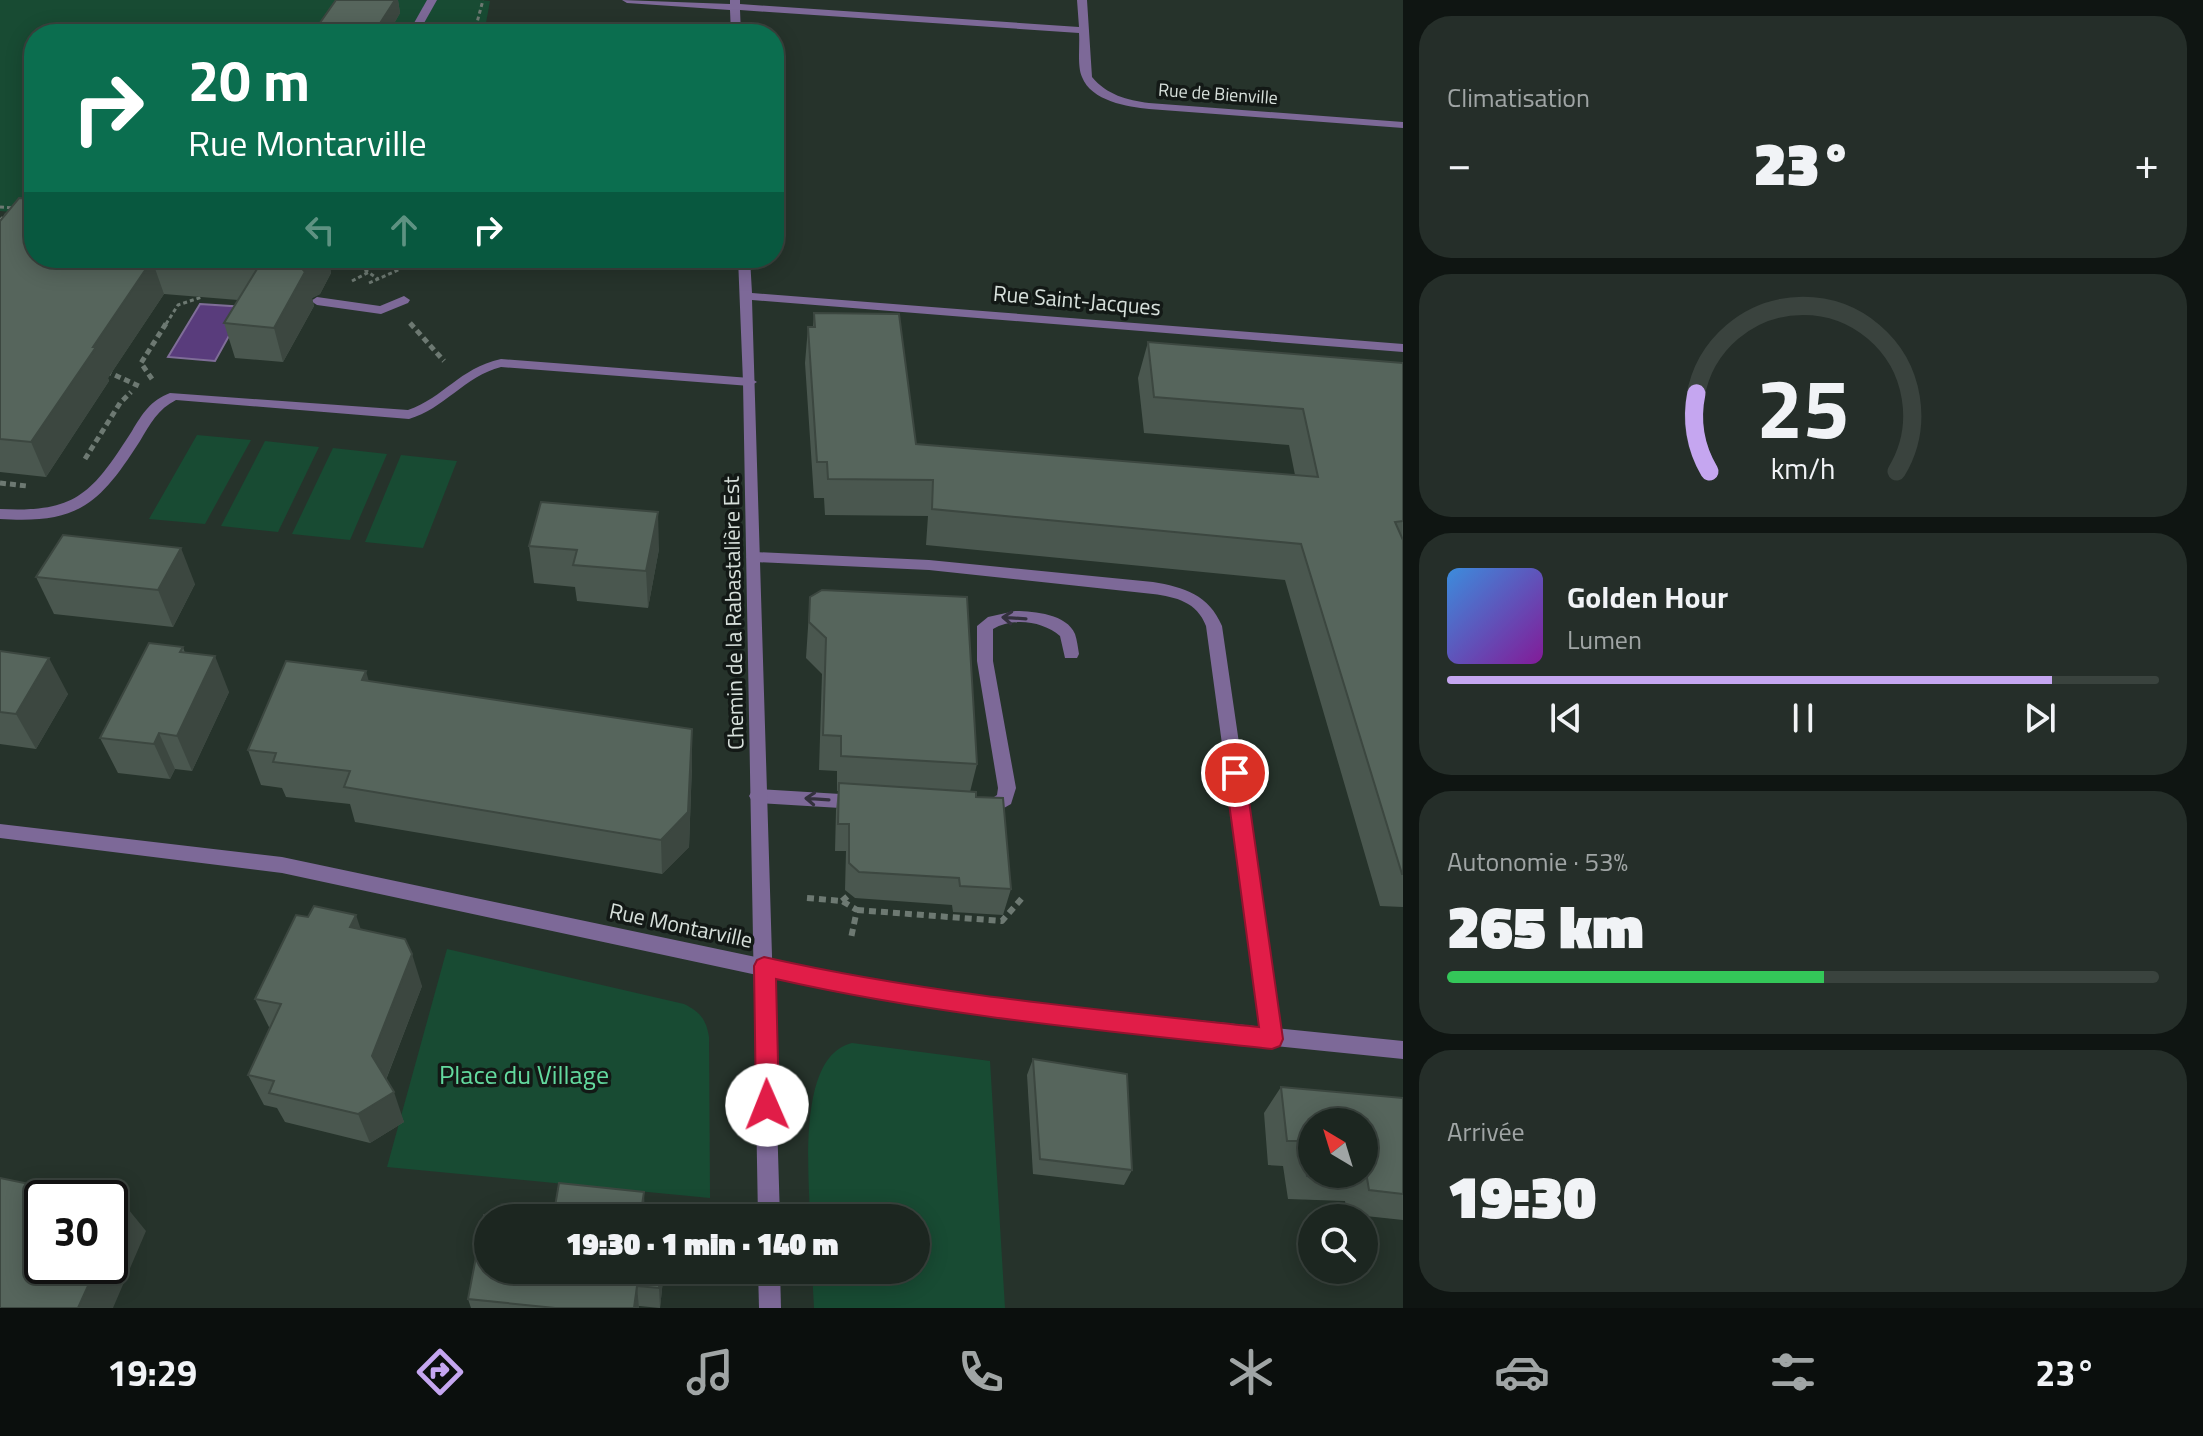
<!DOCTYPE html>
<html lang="fr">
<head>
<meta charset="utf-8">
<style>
  :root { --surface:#1c2620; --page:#252e29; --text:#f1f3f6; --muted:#a0a5a5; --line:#3a433e; --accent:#c5a6f0 }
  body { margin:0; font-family:"Titillium Web",sans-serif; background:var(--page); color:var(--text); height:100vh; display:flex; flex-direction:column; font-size:30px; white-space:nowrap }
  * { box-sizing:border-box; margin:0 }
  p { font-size:26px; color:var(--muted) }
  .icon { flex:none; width:44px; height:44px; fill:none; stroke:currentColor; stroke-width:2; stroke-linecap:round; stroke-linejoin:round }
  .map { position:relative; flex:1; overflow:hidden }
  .drawer { display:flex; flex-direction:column; gap:16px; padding:16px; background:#0f1512; width:800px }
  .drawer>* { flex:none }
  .hud { position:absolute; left:24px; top:24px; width:760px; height:244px; border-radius:32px; box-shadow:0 4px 20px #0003,0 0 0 2px var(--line); background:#0b6e4f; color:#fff; overflow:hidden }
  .needle { width:52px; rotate:322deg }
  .controls { position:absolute; left:1298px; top:1108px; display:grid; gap:16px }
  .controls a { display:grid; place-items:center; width:80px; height:80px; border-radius:50%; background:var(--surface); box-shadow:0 4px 20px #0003,0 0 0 2px var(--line); font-size:40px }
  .speed { position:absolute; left:24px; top:1180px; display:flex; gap:16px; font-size:40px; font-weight:700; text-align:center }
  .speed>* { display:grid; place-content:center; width:104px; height:104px; border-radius:50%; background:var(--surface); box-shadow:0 4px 20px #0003,0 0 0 2px var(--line); line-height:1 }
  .speed .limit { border:4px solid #111; border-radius:12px; background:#fff; color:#111 }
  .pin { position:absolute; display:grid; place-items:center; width:68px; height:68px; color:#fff; margin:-34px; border:4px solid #fff; border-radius:50%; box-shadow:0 2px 8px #0007 }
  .me { position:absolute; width:88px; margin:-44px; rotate:359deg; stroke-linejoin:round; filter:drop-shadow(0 0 6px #0008) }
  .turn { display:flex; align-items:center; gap:28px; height:168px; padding:0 32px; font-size:36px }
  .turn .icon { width:104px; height:104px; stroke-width:2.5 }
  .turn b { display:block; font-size:56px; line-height:68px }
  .lanes { display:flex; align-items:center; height:76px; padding:0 32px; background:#0003; justify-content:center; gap:40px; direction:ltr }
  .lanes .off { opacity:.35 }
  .big { font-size:60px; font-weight:800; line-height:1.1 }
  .drawer .tile { flex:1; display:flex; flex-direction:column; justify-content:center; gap:12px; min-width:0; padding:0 28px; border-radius:32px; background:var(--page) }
  .drawer .dial { align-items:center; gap:0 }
  .dial svg { height:208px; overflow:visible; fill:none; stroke:var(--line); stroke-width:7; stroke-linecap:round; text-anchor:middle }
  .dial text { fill:var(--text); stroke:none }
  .song { display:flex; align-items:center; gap:24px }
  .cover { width:96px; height:96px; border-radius:12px; background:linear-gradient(135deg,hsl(210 70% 55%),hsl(290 70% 35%)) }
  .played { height:8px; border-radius:4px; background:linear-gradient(90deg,var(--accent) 85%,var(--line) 85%) }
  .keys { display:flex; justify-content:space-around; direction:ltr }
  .heat { display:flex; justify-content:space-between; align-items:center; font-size:44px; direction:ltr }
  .charge { height:12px; border-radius:6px; background:linear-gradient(90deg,#34c759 53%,var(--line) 0) }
  .trip { position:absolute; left:474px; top:1204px; width:456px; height:80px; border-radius:40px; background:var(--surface); box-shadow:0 4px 20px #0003,0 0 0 2px var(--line); font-weight:800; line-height:80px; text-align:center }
  .menu { display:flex; height:128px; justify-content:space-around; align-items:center; background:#0b0f0d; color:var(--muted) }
  .menu .icon { width:56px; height:56px }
  .menu .on { color:var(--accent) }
  .menu b { font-size:36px; color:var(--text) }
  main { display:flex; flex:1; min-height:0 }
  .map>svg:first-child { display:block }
  .green { fill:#184b33 }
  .water { fill:#593c7c; stroke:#7f6d98; stroke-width:2 }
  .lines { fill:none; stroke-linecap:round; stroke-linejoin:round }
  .path-far2 { stroke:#6d7972; stroke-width:3; stroke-dasharray:4 3; stroke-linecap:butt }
  .path-far1 { stroke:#6d7972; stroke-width:5; stroke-dasharray:6 4; stroke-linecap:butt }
  .path { stroke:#6d7972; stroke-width:6; stroke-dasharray:7 5; stroke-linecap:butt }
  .service { fill:#7d6998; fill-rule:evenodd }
  .minor { fill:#7d6998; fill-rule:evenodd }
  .tertiary { fill:#7d6998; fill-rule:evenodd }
  .wall { fill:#4a574f }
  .shaded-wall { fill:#3c4740 }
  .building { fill:#56655c; stroke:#3c4740; stroke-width:2; fill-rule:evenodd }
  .oneway { stroke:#33313d }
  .route { fill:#e11d48; stroke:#92132f; stroke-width:2 }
  .labels { text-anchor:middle; stroke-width:7; stroke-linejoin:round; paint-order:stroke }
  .far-street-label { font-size:18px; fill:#d7e0db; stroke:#131916 }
  .street-label { font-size:22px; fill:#d7e0db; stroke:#131916 }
  .near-park-label { font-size:26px; fill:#63da9f; stroke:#131916 }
</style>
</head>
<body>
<main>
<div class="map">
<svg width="1403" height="1308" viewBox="0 0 1403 1308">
  <rect width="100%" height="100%" fill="#26332b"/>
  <g class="green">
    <polygon points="0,0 479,0 490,1 484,34 34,34 34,214 0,211"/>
    <polygon points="197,435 251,440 205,524 149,519"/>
    <polygon points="265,441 319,447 278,532 221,526"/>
    <polygon points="333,448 387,454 350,540 292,534"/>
    <polygon points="401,455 457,461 423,548 365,542"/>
    <path d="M447 949 684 1004C700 1012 706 1019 709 1037L710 1198 387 1167Z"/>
    <path d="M852 1043 990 1061 1005 1308H814L812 1270H916V1218H810C809 1173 797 1056 852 1043Z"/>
  </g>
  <polygon class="water" points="200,304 245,307 215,361 168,357"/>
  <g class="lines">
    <g class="path-far2">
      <polyline points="474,34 483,0"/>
      <polyline points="0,207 17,208"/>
      <polyline points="0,220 9,212"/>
      <polyline points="340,258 351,260 378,279"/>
      <polyline points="352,281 369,272"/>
      <polyline points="369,283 425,258"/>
      <polyline points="166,324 178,305 202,297"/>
    </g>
    <g class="path-far1">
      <polyline points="410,323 444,361"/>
      <polyline points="106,371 141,387"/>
      <polyline points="152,379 141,363 167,322"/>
      <polyline points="85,459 120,403 131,392"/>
      <polyline points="0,483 27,486"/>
    </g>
    <g class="path">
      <polyline points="807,898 842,901 857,910 851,938"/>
      <polyline points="842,901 850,894"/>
      <polyline points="857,910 1002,921 1023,897"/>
    </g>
    <g class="service">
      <polygon points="427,0 437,0 419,32 411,32 410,30"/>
      <polygon points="404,296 410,300 408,303 381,314 317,305 311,301 317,297 380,306"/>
      <path d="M501 359 750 378 757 382 750 386 501 367C465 376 444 409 409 419L176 400C158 409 150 424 140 441 99 505 78 524 0 519V509C77 513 92 493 132 431 142 414 151 400 170 393L408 410C445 397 458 369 501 359Z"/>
      <path d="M754 552 929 560 1153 582C1184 587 1209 595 1222 626L1282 1039 1279 1045 1272 1048 1265 1045 1262 1039 1206 626C1197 602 1176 597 1153 594L929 570 754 562 746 557Z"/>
      <path d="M1015 611C1033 611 1067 614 1075 634 1077 640 1078 648 1079 654L1077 658H1065L1060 636C1043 621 1013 617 993 629V661L1016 788 1011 804 988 817 982 815 979 810 982 805 997 795 998 788 977 661V626L988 617Z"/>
      <polygon points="758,789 857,795 863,797 866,802 863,807 857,809 758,803 752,801 749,796 752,791"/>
    </g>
    <g class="minor">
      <path d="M622 0 730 4V0H740V4L1079 27 1077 0H1087L1092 77C1107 95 1127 100 1149 103L1403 122V128L1149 109C1128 107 1091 101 1082 77 1077 66 1080 46 1079 33L740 10 741 34H731L730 10 627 3Z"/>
      <polygon points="738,258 750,258 752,293 1403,344 1403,352 752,300 780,1218 758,1218 743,382"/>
      <polygon points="758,1270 780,1270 781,1308 759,1308"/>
    </g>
    <polygon class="tertiary" points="0,824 282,857 836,974 1011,1001 1403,1041 1403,1059 1011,1019 836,992 282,873 0,838"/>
  </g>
  <g class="wall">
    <polygon points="336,0 398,0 400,13 388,34 319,34 317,27"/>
    <polygon points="0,221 34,258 328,258 331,273 320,294 312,298 314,306 283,362 235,358 224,323 238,300 164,294 108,378 109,381 46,477 0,472"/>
    <polygon points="814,313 916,444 1295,475 1289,445 1144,433 1138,378 1148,342 1403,363 1403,907 1380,906 1285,580 926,545 928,516 825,515 824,498 814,498 805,363 808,327 813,327"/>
    <polygon points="529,546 659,549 648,608 577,601 575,587 534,583"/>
    <polygon points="36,577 195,584 173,627 54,614"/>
    <polygon points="810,597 977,764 970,792 976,797 1011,889 1003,915 953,912 952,905 855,898 845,890 846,851 835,851 836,810 838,791 837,791 837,771 819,770 822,674 806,658"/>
    <polygon points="183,647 185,653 229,692 192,771 175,769 170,779 118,773 100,738"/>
    <polygon points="0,651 68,694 36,749 0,744"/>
    <polygon points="368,681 692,729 692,764 689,847 662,874 355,822 350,804 286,797 282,788 261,785 248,750"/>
    <polygon points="361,930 422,986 386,1080 404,1122 370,1143 285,1122 277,1108 264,1105 248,1075 270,1029 255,999"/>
    <polygon points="1033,1059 1132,1170 1124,1185 1033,1174 1027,1075"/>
    <polygon points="1281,1087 1403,1098 1403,1220 1347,1214 1345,1201 1288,1199 1283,1166 1268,1165 1264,1113"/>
    <polygon points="664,1270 660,1308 639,1306 639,1308 471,1308 468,1299"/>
  </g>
  <g class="shaded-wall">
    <polygon points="395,0 398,0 400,13 388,34 376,34 375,31"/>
    <polygon points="313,258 328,258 331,273 320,294 312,298 314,306 283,362 274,328 300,266"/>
    <polygon points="152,260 164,294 108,378 109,381 46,477 31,442 93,347"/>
    <polygon points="658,512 659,549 648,608 646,571"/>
    <polygon points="181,548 195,584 173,627 158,590"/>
    <polygon points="215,656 229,692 192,771 177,736"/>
    <polygon points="49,658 68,694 36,749 16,714"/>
    <polygon points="366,671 376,707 362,680"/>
    <polygon points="692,729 692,764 689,847 662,874 661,840"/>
    <polygon points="159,733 175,769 170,779 154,744"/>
    <polygon points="356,915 367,948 350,927"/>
    <polygon points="412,954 422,986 383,1087 372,1056"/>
    <polygon points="394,1092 404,1122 370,1143 358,1114"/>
    <polygon points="644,1192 645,1218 640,1218"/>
    <polygon points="124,1204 146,1231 113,1308 78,1308 97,1266 110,1266 110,1236"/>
    <polygon points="661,1270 664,1270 660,1308 659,1288"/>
    <polygon points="637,1286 639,1308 634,1308"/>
  </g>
  <g class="building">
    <polygon points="336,0 395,0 375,31 317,27"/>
    <polygon points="19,198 34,199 34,258 313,258 312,260 300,266 305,272 274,328 224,323 257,269 152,260 93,347 96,347 31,442 0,439 0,221"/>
    <polygon points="814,313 899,314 916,444 1318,477 1303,409 1154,397 1148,342 1403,363 1403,521 1395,522 1403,540 1403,874 1402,874 1301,544 932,509 933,480 828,479 827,462 817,462 808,327 815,327"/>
    <polygon points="541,502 658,512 646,571 573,565 577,550 529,546"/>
    <polygon points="63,535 181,548 158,590 36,577"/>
    <polygon points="822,590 967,597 977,764 841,756 841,736 823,735 826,638 809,622 810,597"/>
    <polygon points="149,643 183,647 180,652 215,656 177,736 159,733 154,744 100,738"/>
    <polygon points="0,651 49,658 16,714 0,712"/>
    <polygon points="286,661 366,671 362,680 692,729 688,812 661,840 344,787 350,771 273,762 276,753 248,750"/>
    <polygon points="839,783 976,792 976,797 1003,798 1011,889 960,886 959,878 859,872 849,863 849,824 838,824"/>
    <polygon points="314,906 356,915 350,927 405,939 412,954 372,1056 394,1092 358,1114 269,1093 274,1081 248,1075 281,1004 255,999 296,915 308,917"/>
    <polygon points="1033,1059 1127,1074 1132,1170 1040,1159"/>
    <path d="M1281 1087 1403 1098V1194L1369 1190 1367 1178 1307 1176 1302 1141H1287ZM1312 1122H1364V1174H1312Z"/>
    <polygon points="0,1178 97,1198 42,1198 42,1266 97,1266 78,1308 0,1308"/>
    <polygon points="559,1183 644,1192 640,1218 553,1218"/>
    <polygon points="110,1201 124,1204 110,1236"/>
    <polygon points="484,1215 513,1218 488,1218 488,1270 661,1270 659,1288 637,1286 634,1308 555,1308 468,1299"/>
  </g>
  <defs><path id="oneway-shaft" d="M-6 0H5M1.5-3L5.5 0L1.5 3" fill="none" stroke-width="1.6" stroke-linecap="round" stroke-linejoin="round" transform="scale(2)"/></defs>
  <g class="oneway">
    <use href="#oneway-shaft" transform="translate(1014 618) rotate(-176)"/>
    <use href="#oneway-shaft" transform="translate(817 799) rotate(-176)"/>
  </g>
  <path class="route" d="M1235 765 1245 773 1283 1039 1280 1046 1272 1049C1106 1031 939 1016 776 979L779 1105 775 1113 767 1116 759 1113 756 1105 754 966 757 960 764 957C927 994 1093 1009 1259 1027L1225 773Z"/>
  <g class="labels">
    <g class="far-street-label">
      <text transform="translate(1218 94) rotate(4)" y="6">Rue de Bienville</text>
    </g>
    <g class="street-label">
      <text transform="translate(1077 300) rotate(5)" y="8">Rue Saint-Jacques</text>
      <text transform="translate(733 613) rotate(-91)" y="8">Chemin de la Rabastalière Est</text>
      <text transform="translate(681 925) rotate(12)" y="8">Rue Montarville</text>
    </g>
    <g class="near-park-label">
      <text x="524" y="1084">Place du Village</text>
    </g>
  </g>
</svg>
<div class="controls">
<a><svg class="needle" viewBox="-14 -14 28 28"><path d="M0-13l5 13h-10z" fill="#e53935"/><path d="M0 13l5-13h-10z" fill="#a0a5a5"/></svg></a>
<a><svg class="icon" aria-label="search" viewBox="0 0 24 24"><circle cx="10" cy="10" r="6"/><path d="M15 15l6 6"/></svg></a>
</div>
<div class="speed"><div class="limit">30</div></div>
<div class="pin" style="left:1235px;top:773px;background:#d93025"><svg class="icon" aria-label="arrive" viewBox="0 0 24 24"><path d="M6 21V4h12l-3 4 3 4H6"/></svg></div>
<svg class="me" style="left:767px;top:1105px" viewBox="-20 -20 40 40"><circle r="19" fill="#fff"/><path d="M0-13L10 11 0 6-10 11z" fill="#e11d48"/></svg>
<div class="trip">19:30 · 1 min · 140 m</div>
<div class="hud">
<div class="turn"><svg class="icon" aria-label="right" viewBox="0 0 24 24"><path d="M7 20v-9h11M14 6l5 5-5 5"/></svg><div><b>20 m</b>Rue Montarville</div></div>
<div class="lanes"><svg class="icon off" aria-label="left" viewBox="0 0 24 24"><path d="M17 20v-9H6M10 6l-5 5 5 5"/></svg><svg class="icon off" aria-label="ahead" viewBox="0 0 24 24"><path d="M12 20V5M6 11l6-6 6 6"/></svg><svg class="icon" aria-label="right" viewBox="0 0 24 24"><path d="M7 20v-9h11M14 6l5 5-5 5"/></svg></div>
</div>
</div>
<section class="drawer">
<div class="tile"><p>Climatisation</p>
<div class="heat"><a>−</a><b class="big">23°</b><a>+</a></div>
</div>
<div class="tile dial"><svg viewBox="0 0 100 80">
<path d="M14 69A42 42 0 1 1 86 69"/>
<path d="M14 69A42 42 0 0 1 9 39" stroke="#c5a6f0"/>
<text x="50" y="56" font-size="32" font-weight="700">25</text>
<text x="50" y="72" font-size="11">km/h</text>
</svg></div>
<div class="tile">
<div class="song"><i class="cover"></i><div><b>Golden Hour</b><p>Lumen</p></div></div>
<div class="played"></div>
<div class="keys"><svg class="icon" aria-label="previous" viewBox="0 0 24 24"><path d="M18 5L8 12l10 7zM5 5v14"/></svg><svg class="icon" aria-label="pause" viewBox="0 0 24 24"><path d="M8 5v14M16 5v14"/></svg><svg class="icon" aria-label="next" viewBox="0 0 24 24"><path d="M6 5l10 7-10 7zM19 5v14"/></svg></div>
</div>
<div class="tile"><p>Autonomie · 53%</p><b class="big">265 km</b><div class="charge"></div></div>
<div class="tile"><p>Arrivée</p><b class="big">19:30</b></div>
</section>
</main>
<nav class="menu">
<b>19:29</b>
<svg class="icon on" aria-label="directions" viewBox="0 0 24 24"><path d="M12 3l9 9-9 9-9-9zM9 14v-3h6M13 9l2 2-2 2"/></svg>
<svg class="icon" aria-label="music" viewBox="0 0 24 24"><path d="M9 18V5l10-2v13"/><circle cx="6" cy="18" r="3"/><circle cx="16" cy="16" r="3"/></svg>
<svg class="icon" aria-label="phone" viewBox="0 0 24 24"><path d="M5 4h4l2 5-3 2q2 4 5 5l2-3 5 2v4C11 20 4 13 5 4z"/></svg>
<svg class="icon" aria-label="climate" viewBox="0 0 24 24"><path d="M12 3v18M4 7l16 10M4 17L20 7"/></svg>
<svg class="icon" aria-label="car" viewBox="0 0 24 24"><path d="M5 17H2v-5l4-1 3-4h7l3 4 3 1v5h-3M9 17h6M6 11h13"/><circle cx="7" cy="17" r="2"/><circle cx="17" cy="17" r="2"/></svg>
<svg class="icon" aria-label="filters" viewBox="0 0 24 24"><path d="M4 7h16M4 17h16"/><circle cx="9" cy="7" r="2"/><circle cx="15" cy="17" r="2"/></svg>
<b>23°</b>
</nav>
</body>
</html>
